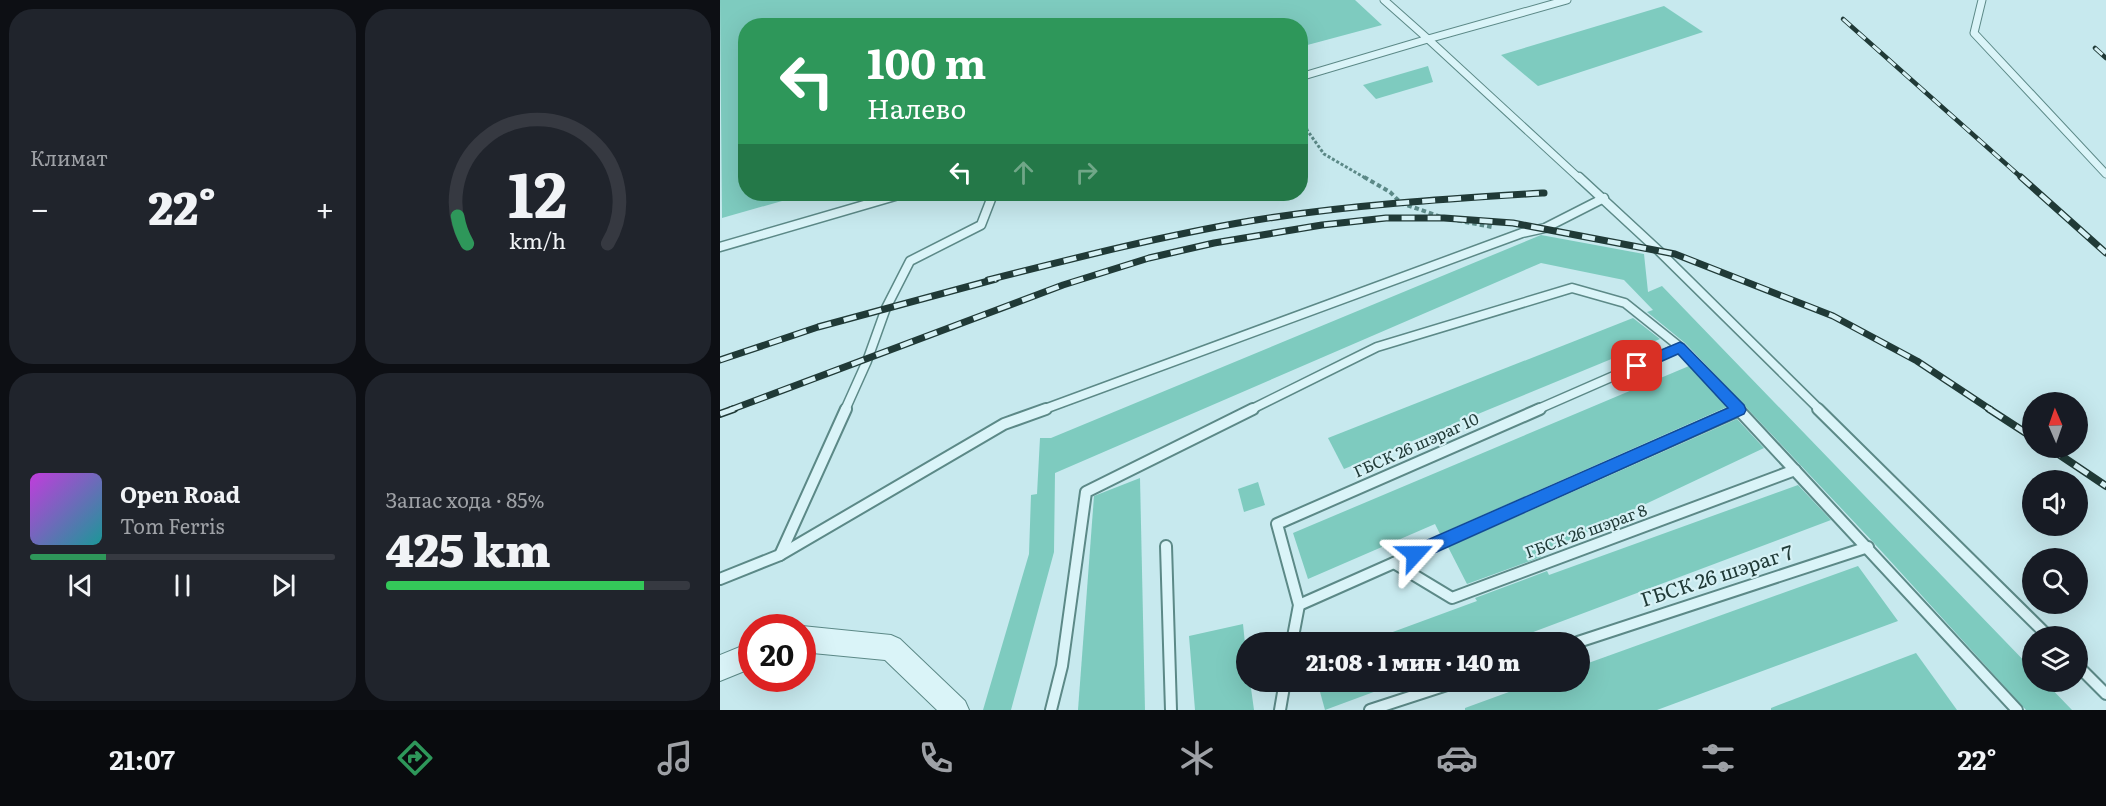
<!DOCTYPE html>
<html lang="ru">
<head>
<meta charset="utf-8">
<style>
  :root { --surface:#171b24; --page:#20242c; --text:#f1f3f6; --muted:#9ea1a6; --line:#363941; --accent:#2e975a }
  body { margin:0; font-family:Literata,serif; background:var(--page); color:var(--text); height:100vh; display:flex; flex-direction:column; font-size:22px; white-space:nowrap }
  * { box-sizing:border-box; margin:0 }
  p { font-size:20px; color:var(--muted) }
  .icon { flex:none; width:33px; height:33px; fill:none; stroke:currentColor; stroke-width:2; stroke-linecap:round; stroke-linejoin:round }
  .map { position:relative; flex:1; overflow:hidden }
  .sheet { display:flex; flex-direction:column; gap:9px; padding:9px; background:#0d0f14; width:720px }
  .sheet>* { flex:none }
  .guide { position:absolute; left:18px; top:18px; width:570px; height:183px; border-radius:24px; box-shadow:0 6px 24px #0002; background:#2e975a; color:#fff; overflow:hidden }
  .needle { width:39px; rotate:358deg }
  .buttons { position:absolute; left:1302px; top:392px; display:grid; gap:12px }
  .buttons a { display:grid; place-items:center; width:66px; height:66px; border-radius:50%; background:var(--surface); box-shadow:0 6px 24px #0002; font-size:30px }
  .speed { position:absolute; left:18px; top:614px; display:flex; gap:12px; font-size:30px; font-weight:700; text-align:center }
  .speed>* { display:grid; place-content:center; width:78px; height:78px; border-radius:50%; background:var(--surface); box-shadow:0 6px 24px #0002; line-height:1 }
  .speed .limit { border:9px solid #d22; background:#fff; color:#111 }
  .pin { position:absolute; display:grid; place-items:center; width:51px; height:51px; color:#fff; margin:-26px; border-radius:12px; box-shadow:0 3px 9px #0006 }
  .me { position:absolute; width:66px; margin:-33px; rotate:66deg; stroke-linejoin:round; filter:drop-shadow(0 0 4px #0008) }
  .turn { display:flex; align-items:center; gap:21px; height:126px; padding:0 30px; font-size:27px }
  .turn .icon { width:78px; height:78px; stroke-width:2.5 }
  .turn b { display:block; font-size:42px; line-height:51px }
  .lanes { display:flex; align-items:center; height:57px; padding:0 30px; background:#0003; justify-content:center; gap:30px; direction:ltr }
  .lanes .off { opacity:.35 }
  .big { font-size:45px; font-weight:800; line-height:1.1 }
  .sheet .widget { flex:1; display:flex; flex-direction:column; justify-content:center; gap:9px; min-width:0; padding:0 21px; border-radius:24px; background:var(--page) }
  .sheet .dial { align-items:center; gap:0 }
  .dial svg { height:156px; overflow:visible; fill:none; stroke:var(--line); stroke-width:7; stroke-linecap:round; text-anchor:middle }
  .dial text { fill:var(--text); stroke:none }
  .song { display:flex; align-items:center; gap:18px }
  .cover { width:72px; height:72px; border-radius:9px; background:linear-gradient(135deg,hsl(290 70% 55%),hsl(180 70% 35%)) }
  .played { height:6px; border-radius:3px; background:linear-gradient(90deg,var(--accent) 25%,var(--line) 25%) }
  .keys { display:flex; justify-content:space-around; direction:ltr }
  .heat { display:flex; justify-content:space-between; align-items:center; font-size:33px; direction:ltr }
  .charge { height:9px; border-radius:4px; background:linear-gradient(90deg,#34c759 85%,var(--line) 0) }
  .sheet .tiles { flex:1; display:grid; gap:9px; grid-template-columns:repeat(2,1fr) }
  .trip { position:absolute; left:516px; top:632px; width:354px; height:60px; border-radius:30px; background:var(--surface); box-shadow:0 6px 24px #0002; font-weight:800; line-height:60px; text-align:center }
  .menu { display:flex; height:96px; justify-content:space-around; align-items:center; background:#090b0e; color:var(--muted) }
  .menu .icon { width:42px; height:42px }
  .menu .on { color:var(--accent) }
  .menu b { font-size:27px; color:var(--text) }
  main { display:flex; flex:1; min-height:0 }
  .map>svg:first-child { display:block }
  .building { fill:#7ecbbf }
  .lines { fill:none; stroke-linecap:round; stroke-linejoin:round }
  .lane-far2-casing { stroke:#5c8987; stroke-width:9 }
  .lane-far1-casing { stroke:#5c8987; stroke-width:11 }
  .lane-casing { stroke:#5c8987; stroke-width:14 }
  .street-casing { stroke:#5c8987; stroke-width:2 }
  .path-far1 { stroke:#5c8987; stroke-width:3; stroke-dasharray:3 2; stroke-linecap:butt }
  .path { stroke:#5c8987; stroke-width:4; stroke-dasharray:4.5 3; stroke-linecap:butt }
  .lane-far2 { stroke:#daf4f8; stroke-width:7 }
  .lane-far1 { stroke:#daf4f8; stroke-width:8 }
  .lane { stroke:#daf4f8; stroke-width:10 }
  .street { fill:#daf4f8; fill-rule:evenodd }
  .rail-far2-casing { stroke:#203a37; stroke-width:4.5 }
  .rail-far1-casing { stroke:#203a37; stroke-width:7 }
  .rail-casing { stroke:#203a37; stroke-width:8 }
  .rail-far2 { stroke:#d6f1f5; stroke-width:3; stroke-dasharray:10; stroke-linecap:butt }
  .rail-far1 { stroke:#d6f1f5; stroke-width:4.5; stroke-dasharray:13; stroke-linecap:butt }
  .rail { stroke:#d6f1f5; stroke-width:5; stroke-dasharray:16; stroke-linecap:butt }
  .route { fill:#1a73e8; stroke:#114b97; stroke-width:1.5 }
  .labels { text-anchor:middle; stroke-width:4.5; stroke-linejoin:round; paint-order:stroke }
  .street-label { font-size:16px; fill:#203a37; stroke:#d6f1f5 }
  .near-street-label { font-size:20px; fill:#203a37; stroke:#d6f1f5 }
</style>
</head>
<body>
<main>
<section class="sheet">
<div class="tiles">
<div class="widget"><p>Климат</p>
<div class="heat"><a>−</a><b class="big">22°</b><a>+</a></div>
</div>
<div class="widget dial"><svg viewBox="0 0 100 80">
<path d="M14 69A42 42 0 1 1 86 69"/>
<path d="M14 69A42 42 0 0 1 9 55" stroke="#2e975a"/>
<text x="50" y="56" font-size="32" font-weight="700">12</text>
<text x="50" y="72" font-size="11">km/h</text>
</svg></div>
<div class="widget">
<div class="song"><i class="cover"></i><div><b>Open Road</b><p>Tom Ferris</p></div></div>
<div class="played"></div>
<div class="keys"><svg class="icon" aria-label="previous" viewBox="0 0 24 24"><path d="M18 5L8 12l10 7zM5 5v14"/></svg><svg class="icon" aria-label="pause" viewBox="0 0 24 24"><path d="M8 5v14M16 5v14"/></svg><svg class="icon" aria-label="next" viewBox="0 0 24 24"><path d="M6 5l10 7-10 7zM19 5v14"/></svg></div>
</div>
<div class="widget"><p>Запас хода · 85%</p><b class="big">425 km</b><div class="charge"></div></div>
</div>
</section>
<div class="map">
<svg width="1386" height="710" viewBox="0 0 1386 710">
  <rect width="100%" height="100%" fill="#c7e9ee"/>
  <g class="building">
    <polygon points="0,0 635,0 662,25 580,47 580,26 26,26 26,194 69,194 69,199 2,218"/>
    <polygon points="944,6 983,32 818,86 781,55"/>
    <polygon points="708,66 713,82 656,99 643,85"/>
    <polygon points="821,235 924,254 928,292 942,286 1312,669 1312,681 1324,681 1352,710 1306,710 1153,542 1023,404 965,343 927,312 933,310 904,280 821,263 335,473 334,552 291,710 263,710 309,554 311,495 317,494 320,438 331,438"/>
    <polygon points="913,318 940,339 624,469 608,438"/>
    <polygon points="969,366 1007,407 720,534 715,524 588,579 573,533"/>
    <polygon points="1017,419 1044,448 820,554 821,557 747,584 728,547"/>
    <polygon points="420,478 425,710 358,710 374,496"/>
    <polygon points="538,482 545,505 524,512 518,489"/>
    <polygon points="1078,485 1111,520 787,642 651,642 651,640 757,601 755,598 827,571 829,575"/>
    <polygon points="1138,566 1178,621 937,710 745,710 745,708 819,681 860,681 860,666"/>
    <polygon points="523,624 526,654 526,681 530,681 534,710 475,710 469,636"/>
    <polygon points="1196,653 1237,710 1051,710 1051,708"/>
    <polygon points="597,681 678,681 678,683 605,710"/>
  </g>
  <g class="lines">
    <defs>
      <g id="lane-far2">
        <polyline points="1262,0 1254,33 1386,174"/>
        <polyline points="708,39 860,179"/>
        <polyline points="708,39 847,0"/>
        <polyline points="580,77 708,39 664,0"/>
      </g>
      <g id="lane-far1">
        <polyline points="859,177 939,251 1100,410"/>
        <polyline points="0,247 182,194"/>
        <polyline points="125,410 147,361 166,308 190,261 261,225 273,194"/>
        <polyline points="322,410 802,233 825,228 884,198"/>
        <polyline points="530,410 657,347 852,288 905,303 960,347 1019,410"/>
        <polyline points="816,410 960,347"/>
      </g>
      <g id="lane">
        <polyline points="1018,409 1297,710"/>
        <polyline points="1098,409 1328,636"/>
        <polyline points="446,546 451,710"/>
        <polyline points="60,555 126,409"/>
        <polyline points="674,563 732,598 1075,470"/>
        <polyline points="0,579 60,555 284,424 326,409"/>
        <polyline points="579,605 1019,410"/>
        <polyline points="572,642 579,605 557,524 820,409"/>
        <polyline points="858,642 1148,547"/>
        <polyline points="1358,666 1386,694"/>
        <polyline points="331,710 342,666 366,492 533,409"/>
        <polyline points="560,710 565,681"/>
        <polyline points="650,710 739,681"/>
      </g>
      <g id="street">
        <polygon points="82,626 171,635 180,639 245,701 249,710 217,710 165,660 82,652"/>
        <polygon points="32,642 32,668 0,681 0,655"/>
      </g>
    </defs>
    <use href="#lane-far2" class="lane-far2-casing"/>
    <use href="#lane-far1" class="lane-far1-casing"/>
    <use href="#lane" class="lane-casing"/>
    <use href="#street" class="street-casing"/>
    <polyline class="path-far1" points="582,89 587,130 604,154 647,179"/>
    <polyline class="path" points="644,177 670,192 681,203 724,218 772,227"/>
    <use href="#lane-far2" class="lane-far2"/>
    <use href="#lane-far1" class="lane-far1"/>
    <use href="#lane" class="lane"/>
    <use href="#street" class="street"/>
    <defs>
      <g id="rail-far2">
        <polyline points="1123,19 1303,179"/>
        <polyline points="1375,48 1386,58"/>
      </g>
      <g id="rail-far1">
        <polyline points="1301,177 1386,253"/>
        <path d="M268 280C355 258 441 236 530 221 627 205 726 199 824 193"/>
        <polyline points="0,360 98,327 276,279"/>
        <polyline points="10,410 343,285 429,258 494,243 602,225 666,218 724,218 793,223 955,254 1113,316 1197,361 1271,410"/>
      </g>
      <g id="rail">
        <polyline points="1269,409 1312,437"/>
        <polyline points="0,414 14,409"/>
        <polyline points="1328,447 1386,486"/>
      </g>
    </defs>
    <use href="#rail-far2" class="rail-far2-casing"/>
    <use href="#rail-far1" class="rail-far1-casing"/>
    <use href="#rail" class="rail-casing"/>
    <use href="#rail-far2" class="rail-far2"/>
    <use href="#rail-far1" class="rail-far1"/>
    <use href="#rail" class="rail"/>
  </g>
  <polygon class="route" points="960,342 964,344 1024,405 1026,410 1024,414 701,559 695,561 689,559 687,554 689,548 1008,408 958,354 922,370 913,370 910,366 913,362"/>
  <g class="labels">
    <g class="street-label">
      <text transform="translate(696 445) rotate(-24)" y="6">ГБСК 26 шэраг 10</text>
      <text transform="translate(866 531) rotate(-20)" y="6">ГБСК 26 шэраг 8</text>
    </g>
    <g class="near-street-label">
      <text transform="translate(997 576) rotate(-18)" y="7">ГБСК 26 шэраг 7</text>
    </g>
  </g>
</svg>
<div class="buttons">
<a><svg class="needle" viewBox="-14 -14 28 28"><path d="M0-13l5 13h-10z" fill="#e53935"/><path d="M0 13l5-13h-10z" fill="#9ea1a6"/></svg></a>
<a><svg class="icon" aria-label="sound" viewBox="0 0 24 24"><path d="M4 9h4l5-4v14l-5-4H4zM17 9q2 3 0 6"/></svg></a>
<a><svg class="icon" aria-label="search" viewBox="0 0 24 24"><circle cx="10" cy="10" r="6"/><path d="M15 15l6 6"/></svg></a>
<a><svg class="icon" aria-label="layers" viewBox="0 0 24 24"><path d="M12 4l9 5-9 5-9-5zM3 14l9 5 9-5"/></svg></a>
</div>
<div class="speed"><div class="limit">20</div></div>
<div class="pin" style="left:917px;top:366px;background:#d93025"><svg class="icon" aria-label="arrive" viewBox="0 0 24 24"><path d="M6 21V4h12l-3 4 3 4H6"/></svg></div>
<svg class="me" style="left:695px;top:554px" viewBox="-20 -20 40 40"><path d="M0-17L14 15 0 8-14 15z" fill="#1a73e8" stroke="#fff" stroke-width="4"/></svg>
<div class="trip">21:08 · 1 мин · 140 m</div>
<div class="guide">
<div class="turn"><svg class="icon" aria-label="left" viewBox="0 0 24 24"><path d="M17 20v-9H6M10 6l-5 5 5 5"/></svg><div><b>100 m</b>Налево</div></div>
<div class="lanes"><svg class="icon" aria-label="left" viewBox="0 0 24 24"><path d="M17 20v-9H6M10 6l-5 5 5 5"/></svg><svg class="icon off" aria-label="ahead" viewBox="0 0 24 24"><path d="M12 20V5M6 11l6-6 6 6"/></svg><svg class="icon off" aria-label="right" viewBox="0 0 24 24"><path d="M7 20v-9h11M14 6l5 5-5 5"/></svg></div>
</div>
</div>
</main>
<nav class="menu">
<b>21:07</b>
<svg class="icon on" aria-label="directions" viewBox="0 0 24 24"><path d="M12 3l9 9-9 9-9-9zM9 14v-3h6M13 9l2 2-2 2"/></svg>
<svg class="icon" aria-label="music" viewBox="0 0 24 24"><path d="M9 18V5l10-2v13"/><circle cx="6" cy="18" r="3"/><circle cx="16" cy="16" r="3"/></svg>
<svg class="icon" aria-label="phone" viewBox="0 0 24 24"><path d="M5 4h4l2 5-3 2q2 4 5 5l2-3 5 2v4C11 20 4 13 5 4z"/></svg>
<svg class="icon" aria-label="climate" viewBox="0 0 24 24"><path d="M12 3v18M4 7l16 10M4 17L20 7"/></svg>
<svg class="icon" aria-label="car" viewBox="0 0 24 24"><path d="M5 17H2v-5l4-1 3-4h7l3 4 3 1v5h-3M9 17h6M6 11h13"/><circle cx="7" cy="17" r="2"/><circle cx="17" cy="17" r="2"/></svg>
<svg class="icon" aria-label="filters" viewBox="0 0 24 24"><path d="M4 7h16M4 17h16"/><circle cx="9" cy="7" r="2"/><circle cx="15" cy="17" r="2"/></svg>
<b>22°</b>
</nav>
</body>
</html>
